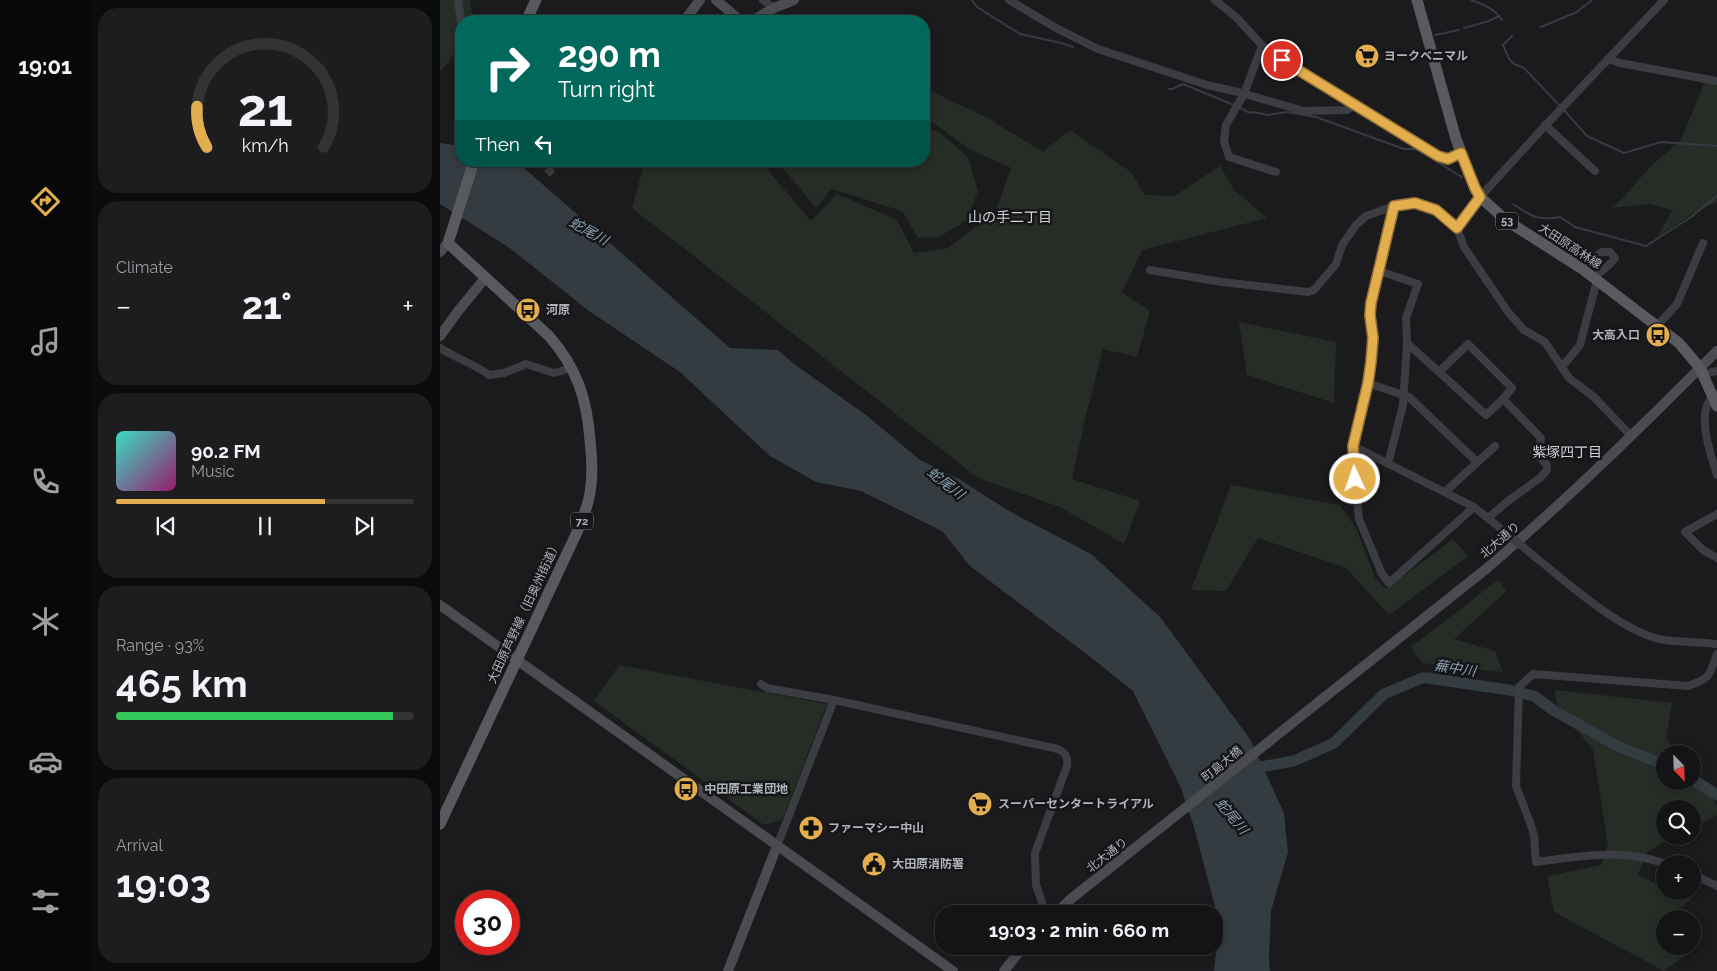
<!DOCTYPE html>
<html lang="en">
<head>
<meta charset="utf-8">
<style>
  :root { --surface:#141416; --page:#1d1d1f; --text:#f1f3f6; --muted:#9d9ea1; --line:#333335; --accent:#e3ae4d }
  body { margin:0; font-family:Raleway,"Noto Sans JP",sans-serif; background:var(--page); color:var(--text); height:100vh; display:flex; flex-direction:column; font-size:19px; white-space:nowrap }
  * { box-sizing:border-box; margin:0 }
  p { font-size:16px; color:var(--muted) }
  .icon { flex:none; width:28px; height:28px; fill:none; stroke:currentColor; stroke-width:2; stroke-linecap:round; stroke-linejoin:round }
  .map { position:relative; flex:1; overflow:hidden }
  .details { display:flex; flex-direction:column; gap:8px; padding:8px; background:#0b0b0c; width:350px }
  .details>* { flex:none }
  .guide { position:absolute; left:15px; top:15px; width:475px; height:152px; border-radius:20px; box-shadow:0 2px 8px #0003,0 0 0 1px var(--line); background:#00695c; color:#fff; overflow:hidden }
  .needle { width:32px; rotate:157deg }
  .buttons { position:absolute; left:1216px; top:745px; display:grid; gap:10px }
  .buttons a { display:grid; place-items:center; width:45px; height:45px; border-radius:50%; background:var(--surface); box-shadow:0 2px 8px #0003,0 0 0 1px var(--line); font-size:25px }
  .speed { position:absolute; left:15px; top:890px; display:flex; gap:10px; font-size:25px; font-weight:700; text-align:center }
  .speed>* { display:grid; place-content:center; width:65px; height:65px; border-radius:50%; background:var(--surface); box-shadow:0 2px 8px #0003,0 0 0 1px var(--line); line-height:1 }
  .speed .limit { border:8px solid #d22; background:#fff; color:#111 }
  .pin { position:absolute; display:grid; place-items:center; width:42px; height:42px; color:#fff; margin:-21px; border:2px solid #fff; border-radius:50%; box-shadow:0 1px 5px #0007 }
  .me { position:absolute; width:55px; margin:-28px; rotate:357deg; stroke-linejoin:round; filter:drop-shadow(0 0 4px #0008) }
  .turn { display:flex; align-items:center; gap:18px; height:105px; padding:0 20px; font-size:22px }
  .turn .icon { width:65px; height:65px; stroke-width:2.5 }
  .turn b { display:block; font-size:35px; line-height:42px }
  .then { display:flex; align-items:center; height:48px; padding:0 20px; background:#0003; gap:10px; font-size:19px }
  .big { font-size:38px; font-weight:700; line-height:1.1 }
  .details .widget { flex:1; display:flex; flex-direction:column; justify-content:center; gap:8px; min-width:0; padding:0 18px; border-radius:20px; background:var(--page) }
  .details .dial { align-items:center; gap:0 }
  .dial svg { height:130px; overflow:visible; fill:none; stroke:var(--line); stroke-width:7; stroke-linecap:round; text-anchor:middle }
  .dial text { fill:var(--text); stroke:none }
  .song { display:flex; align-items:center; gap:15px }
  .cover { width:60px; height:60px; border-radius:8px; background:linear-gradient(135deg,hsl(170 70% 55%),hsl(320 70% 35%)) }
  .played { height:5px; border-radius:2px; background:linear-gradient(90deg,var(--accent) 70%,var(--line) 70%) }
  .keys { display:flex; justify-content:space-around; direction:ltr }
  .heat { display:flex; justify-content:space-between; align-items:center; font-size:28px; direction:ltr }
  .charge { height:8px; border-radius:4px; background:linear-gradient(90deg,#34c759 93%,var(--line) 0) }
  .trip { position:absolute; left:495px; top:905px; width:288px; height:50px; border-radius:20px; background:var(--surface); box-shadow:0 2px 8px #0003,0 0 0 1px var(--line); font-weight:700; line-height:50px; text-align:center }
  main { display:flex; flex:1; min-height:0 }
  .dock { display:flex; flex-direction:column; width:90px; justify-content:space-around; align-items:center; background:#080809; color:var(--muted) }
  .dock .icon { width:35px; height:35px }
  .dock .selected { color:var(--accent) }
  .dock b { font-size:22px; color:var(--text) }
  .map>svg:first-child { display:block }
  .green { fill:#252d26 }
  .water { fill:#343c42 }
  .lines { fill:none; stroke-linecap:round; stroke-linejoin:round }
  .stream { stroke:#343c42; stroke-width:2 }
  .river { stroke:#343c42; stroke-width:11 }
  .street-tunnel { stroke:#39393d; stroke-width:8; stroke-dasharray:8 4; stroke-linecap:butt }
  .street { stroke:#3c3d42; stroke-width:8 }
  .secondary { stroke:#4a4c51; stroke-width:10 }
  .primary { stroke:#585a60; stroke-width:11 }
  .street-bridge { stroke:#3c3d42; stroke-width:8 }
  .route-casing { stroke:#947132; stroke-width:12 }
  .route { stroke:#e3ae4d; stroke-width:9 }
  .labels { text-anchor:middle; stroke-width:5; stroke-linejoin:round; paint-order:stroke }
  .shield { fill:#161618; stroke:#81848a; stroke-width:1 }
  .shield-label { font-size:11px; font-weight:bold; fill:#afb3bb }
  .poi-label { font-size:12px; font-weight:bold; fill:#afb3bb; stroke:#161618; text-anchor:start }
  .street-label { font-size:12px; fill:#afb3bb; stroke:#161618 }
  .neighbourhood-label { font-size:14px; fill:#cfd2d7; stroke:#161618 }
  .water-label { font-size:14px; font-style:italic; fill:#89a0b2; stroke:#161618 }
</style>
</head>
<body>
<main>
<nav class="dock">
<b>19:01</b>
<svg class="icon selected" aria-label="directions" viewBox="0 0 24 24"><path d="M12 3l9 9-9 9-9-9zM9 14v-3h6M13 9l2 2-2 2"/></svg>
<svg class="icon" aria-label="music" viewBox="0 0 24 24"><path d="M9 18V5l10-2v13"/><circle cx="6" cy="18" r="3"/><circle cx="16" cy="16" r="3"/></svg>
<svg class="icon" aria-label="phone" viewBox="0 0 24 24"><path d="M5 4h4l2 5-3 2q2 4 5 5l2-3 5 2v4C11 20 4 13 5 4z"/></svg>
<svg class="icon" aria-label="climate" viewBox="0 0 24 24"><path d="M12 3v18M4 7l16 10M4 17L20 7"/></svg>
<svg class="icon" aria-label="car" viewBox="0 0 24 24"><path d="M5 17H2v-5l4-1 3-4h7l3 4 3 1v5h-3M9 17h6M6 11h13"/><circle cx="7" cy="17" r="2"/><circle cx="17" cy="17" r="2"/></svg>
<svg class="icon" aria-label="filters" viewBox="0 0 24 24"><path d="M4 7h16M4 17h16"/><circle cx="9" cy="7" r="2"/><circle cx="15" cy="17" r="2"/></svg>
</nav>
<section class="details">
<div class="widget dial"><svg viewBox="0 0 100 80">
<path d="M14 69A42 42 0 1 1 86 69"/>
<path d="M14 69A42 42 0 0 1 8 44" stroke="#e3ae4d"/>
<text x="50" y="56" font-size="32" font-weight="700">21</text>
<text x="50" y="72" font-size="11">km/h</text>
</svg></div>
<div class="widget"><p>Climate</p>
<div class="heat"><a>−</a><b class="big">21°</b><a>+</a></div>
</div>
<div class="widget">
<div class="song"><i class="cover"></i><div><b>90.2 FM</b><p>Music</p></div></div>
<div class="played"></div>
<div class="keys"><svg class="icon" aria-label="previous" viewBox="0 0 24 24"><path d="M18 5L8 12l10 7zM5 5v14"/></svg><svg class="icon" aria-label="pause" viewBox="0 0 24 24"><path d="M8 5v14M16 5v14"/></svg><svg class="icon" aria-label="next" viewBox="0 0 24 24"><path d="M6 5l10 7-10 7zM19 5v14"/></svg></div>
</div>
<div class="widget"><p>Range · 93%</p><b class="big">465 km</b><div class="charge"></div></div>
<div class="widget"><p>Arrival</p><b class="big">19:03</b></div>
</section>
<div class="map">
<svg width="1277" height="971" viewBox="0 0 1277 971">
  <rect width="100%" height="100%" fill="#1b1b1d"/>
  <g class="green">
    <polygon points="0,0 30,0 32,15 29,21 21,21 21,39 10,60 0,71"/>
    <polygon points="1265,81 1277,83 1277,202 1253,213 1216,238 1233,210 1209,204 1171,208 1183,198 1209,168 1241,140"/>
    <polygon points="484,88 546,117 603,152 630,130 691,172 705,195 734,196 780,166 794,190 827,218 702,250 682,292 710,311 697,357 663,349 645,419 632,479 700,501 684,544 620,507 538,478 192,208 205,161 320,161 371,221 397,194 457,220 474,253 508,248 556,211 571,168 529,149 494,123 484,121"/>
    <polygon points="484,129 498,131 528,157 538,191 527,220 499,237 478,238 462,211 391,189 376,208 337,161 484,161"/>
    <polygon points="799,322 896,342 894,403 807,375"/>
    <polygon points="791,485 900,505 917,530 935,578 946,589 1013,539 1028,556 949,615 906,568 818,538 786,591 751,590"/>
    <polygon points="1058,580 1067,591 1014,639 1055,651 1063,672 982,663 971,647"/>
    <polygon points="179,665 387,704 342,820 324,825 154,701"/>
    <polygon points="1115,690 1232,703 1226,738 1238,754 1225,754 1225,781 1252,781 1253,773 1277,805 1277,815 1253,828 1252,809 1225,809 1225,836 1236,836 1208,851 1198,875 1225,888 1225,891 1233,891 1251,899 1228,919 1225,919 1225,946 1248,946 1251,951 1224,971 1114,912 1107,876 1161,865 1168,845 1153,750 1117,705"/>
  </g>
  <polygon class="water" points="0,143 21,146 21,161 76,161 290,348 338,350 354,364 426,415 480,460 519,479 569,511 651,554 720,617 810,739 844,813 848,852 831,911 829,957 830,971 774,971 779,921 754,827 741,788 693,691 644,652 530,566 502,531 421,491 376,482 330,456 240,372 149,311 71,249 0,204"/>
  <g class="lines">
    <g class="stream">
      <polyline points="532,0 537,7 580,34 621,43 633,47"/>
      <path d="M1031 0C1043 4 1055 9 1062 20"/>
      <polyline points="1101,27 1137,12 1152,0"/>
      <polyline points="1024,28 1049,21 1059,16"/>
      <polyline points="995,35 1019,30"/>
      <polyline points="1072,36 1063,45 1069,59 1074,64 1084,68 1121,107"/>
      <polyline points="729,89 732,89 743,84 794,105"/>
      <polyline points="798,107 810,113 814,112 827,115 847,112 876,117 964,149 976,149 1022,177"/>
      <polyline points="1124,110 1147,136 1184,153 1221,142 1277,146"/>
      <path d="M1073 204C1092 216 1096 221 1120 217L1135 227 1206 246 1251 217 1277 196"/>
    </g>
    <g class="river">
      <polyline points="809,769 854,761 894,743 944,694 982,678 988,678 1069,690 1094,696 1113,710 1177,746 1225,765"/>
      <polyline points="1252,779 1277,795"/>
    </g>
    <polyline class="street-tunnel" points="107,174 120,161"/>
    <g class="street">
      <polyline points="18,0 21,22"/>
      <polyline points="323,0 334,8"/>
      <polyline points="569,0 616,28 658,49 767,85 798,92 864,111 907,110 915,105"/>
      <polyline points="775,0 797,18 828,52 998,156 1008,159 1021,153"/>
      <polyline points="822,46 804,94 786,125 784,141 789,157 836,172"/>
      <polyline points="1168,59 1180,63 1277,81"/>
      <polyline points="1105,125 1155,171"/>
      <polyline points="954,206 931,303 930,315 933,338 931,362 928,383 913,446 915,479 919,519 942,574 949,583 1034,507"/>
      <polyline points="1017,228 1024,247 1068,312 1084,330 1105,342 1129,378 1154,397 1191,436"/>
      <path d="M1141 268 1162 252H1170L1175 258C1169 267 1161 270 1154 278"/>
      <polyline points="710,270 782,282 868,292 874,290 896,264 902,245 916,225 926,216 954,206 975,203 996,210 1017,228 1040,197 1103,128 1224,0"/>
      <polyline points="939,271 978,284 966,318 967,343 963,405 948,464"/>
      <polyline points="1217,326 1237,304 1263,243"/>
      <polyline points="967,343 999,372 1028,344 1072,388 1063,399 1101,438 1100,445 1094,452 1107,465 1107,470 1100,478 1068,501 1048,518"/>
      <path d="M0 348C16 358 34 364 49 375L64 373 86 364 114 373 132 368"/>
      <polyline points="1122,367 1140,345 1157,280"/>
      <polyline points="999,372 1046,415 1063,399"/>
      <polyline points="1263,374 1277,371"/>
      <polyline points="928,383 969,397 1037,462"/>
      <path d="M1273 396C1255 414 1271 454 1277 475"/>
      <polyline points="913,446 1034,507 1060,528"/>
      <polyline points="1005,492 1055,446"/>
      <polyline points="1277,514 1245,532 1263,550 1277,558"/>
      <path d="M1094 556C1126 582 1183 633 1223 640 1241 642 1259 642 1277 644"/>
      <path d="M321 684 327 688 394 700 618 749C626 753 628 757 627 766L595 853 596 885 606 914"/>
      <polyline points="337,846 394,700"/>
      <path d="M1225 864C1183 848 1139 856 1096 862L1094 836 1091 825 1076 786 1079 687 1093 674 1248 686C1270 678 1269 677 1277 654"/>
      <polyline points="1252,874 1277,886"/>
    </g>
    <g class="secondary">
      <polyline points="276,0 301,21"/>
      <polyline points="244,21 260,0"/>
      <polyline points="312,21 334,8 354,0"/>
      <polyline points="0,252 8,243"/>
      <polyline points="0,336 19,310 46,277"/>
      <polyline points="0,605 513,971"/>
      <path d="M615 914 632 898 1046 569C1127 500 1202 426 1277 351"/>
      <polyline points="288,971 337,846"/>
      <polyline points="564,971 584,946"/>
    </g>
    <g class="primary">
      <polyline points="977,0 1016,139 1035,188 1040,197 1067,221 1141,268 1239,343 1260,368 1277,406"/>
      <polyline points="86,21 96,0"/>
      <path d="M0 824 138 530C143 518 148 506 150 493 153 476 152 457 150 440 147 399 137 368 109 336L8 243 34 161"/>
    </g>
    <polyline class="street-bridge" points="1060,528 1094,556"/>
  </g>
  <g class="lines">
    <defs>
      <polyline id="route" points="842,60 998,156 1008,159 1021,153 1035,188 1040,197 1017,228 996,210 975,203 954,206 931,303 930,315 933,338 931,362 928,383 913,446 915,479"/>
    </defs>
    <use href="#route" class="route-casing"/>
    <use href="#route" class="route"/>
  </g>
  <defs>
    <symbol id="supermarket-disc" viewBox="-11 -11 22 22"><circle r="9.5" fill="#e3ae4d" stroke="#161618"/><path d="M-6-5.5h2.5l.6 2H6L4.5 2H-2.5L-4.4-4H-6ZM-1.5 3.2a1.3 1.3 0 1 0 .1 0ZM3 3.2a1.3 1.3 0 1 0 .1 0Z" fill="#111"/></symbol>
    <symbol id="bus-disc" viewBox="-11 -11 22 22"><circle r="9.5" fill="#e3ae4d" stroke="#161618"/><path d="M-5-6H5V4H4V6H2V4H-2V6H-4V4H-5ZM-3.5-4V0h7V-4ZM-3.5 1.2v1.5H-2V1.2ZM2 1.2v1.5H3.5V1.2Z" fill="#111"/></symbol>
    <symbol id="pharmacy-disc" viewBox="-11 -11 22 22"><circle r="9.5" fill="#e3ae4d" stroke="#161618"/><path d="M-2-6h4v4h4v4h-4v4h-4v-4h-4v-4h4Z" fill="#111"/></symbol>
    <symbol id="civic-disc" viewBox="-11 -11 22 22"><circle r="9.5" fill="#e3ae4d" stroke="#161618"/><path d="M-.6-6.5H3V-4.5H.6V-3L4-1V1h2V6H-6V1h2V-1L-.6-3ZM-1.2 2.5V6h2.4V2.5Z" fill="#111"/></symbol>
  </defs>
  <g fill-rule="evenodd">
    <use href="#supermarket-disc" x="913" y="42" width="28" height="28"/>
    <use href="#bus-disc" x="74" y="296" width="28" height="28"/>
    <use href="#bus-disc" x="1204" y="321" width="28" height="28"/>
    <use href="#bus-disc" x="232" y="775" width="28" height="28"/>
    <use href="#supermarket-disc" x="526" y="790" width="28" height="28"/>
    <use href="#pharmacy-disc" x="357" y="814" width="28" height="28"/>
    <use href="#civic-disc" x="420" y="850" width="28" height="28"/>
  </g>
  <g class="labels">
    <g class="shield">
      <rect x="1056" y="212.5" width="22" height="17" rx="4"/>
      <rect x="131" y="512.5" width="22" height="17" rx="4"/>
    </g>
    <g class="shield-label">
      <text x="1067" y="225">53</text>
      <text x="142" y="525">72</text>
    </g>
    <g class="poi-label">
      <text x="944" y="60">ヨークベニマル</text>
      <text x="106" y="314">河原</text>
      <text x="1200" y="339" text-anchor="end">大高入口</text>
      <text x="264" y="793">中田原工業団地</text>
      <text x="558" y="808">スーパーセンタートライアル</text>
      <text x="388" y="832">ファーマシー中山</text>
      <text x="452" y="868">大田原消防署</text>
    </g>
    <g class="street-label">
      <text transform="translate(1130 246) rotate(33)" y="4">大田原高林線</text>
      <text transform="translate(1060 540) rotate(-41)" y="4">北大通り</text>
      <text transform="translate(84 612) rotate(-65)" y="4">大田原芦野線（旧奥州街道）</text>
      <text transform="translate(782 764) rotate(-39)" y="4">町島大橋</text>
      <text transform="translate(667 855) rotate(-38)" y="4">北大通り</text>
    </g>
    <g class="neighbourhood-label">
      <text x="570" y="222">山の手二丁目</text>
      <text x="1127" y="457">紫塚四丁目</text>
    </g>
    <g class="water-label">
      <text transform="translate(149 231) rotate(29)" y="5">蛇尾川</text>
      <text transform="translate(506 483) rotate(38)" y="5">蛇尾川</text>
      <text transform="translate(1015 668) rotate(9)" y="5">蕪中川</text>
      <text transform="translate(792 816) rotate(50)" y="5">蛇尾川</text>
    </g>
  </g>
</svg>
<div class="buttons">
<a><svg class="needle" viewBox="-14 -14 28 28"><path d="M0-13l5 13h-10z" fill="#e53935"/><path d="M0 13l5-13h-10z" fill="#9d9ea1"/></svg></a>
<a><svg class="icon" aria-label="search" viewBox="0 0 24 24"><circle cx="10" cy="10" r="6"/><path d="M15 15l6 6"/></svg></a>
<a>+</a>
<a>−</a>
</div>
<div class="speed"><div class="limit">30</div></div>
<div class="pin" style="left:842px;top:60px;background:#d93025"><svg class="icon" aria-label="arrive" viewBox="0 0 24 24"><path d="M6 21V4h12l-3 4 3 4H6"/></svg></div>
<svg class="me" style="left:915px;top:479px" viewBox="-20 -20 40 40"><circle r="17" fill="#e3ae4d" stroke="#fff" stroke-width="3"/><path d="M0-11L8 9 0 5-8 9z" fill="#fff"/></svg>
<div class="trip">19:03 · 2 min · 660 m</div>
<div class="guide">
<div class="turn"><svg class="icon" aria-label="right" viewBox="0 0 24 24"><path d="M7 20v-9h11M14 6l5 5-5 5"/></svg><div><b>290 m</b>Turn right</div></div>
<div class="then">Then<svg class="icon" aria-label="left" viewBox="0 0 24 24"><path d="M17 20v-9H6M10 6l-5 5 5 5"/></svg></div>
</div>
</div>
</main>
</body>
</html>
